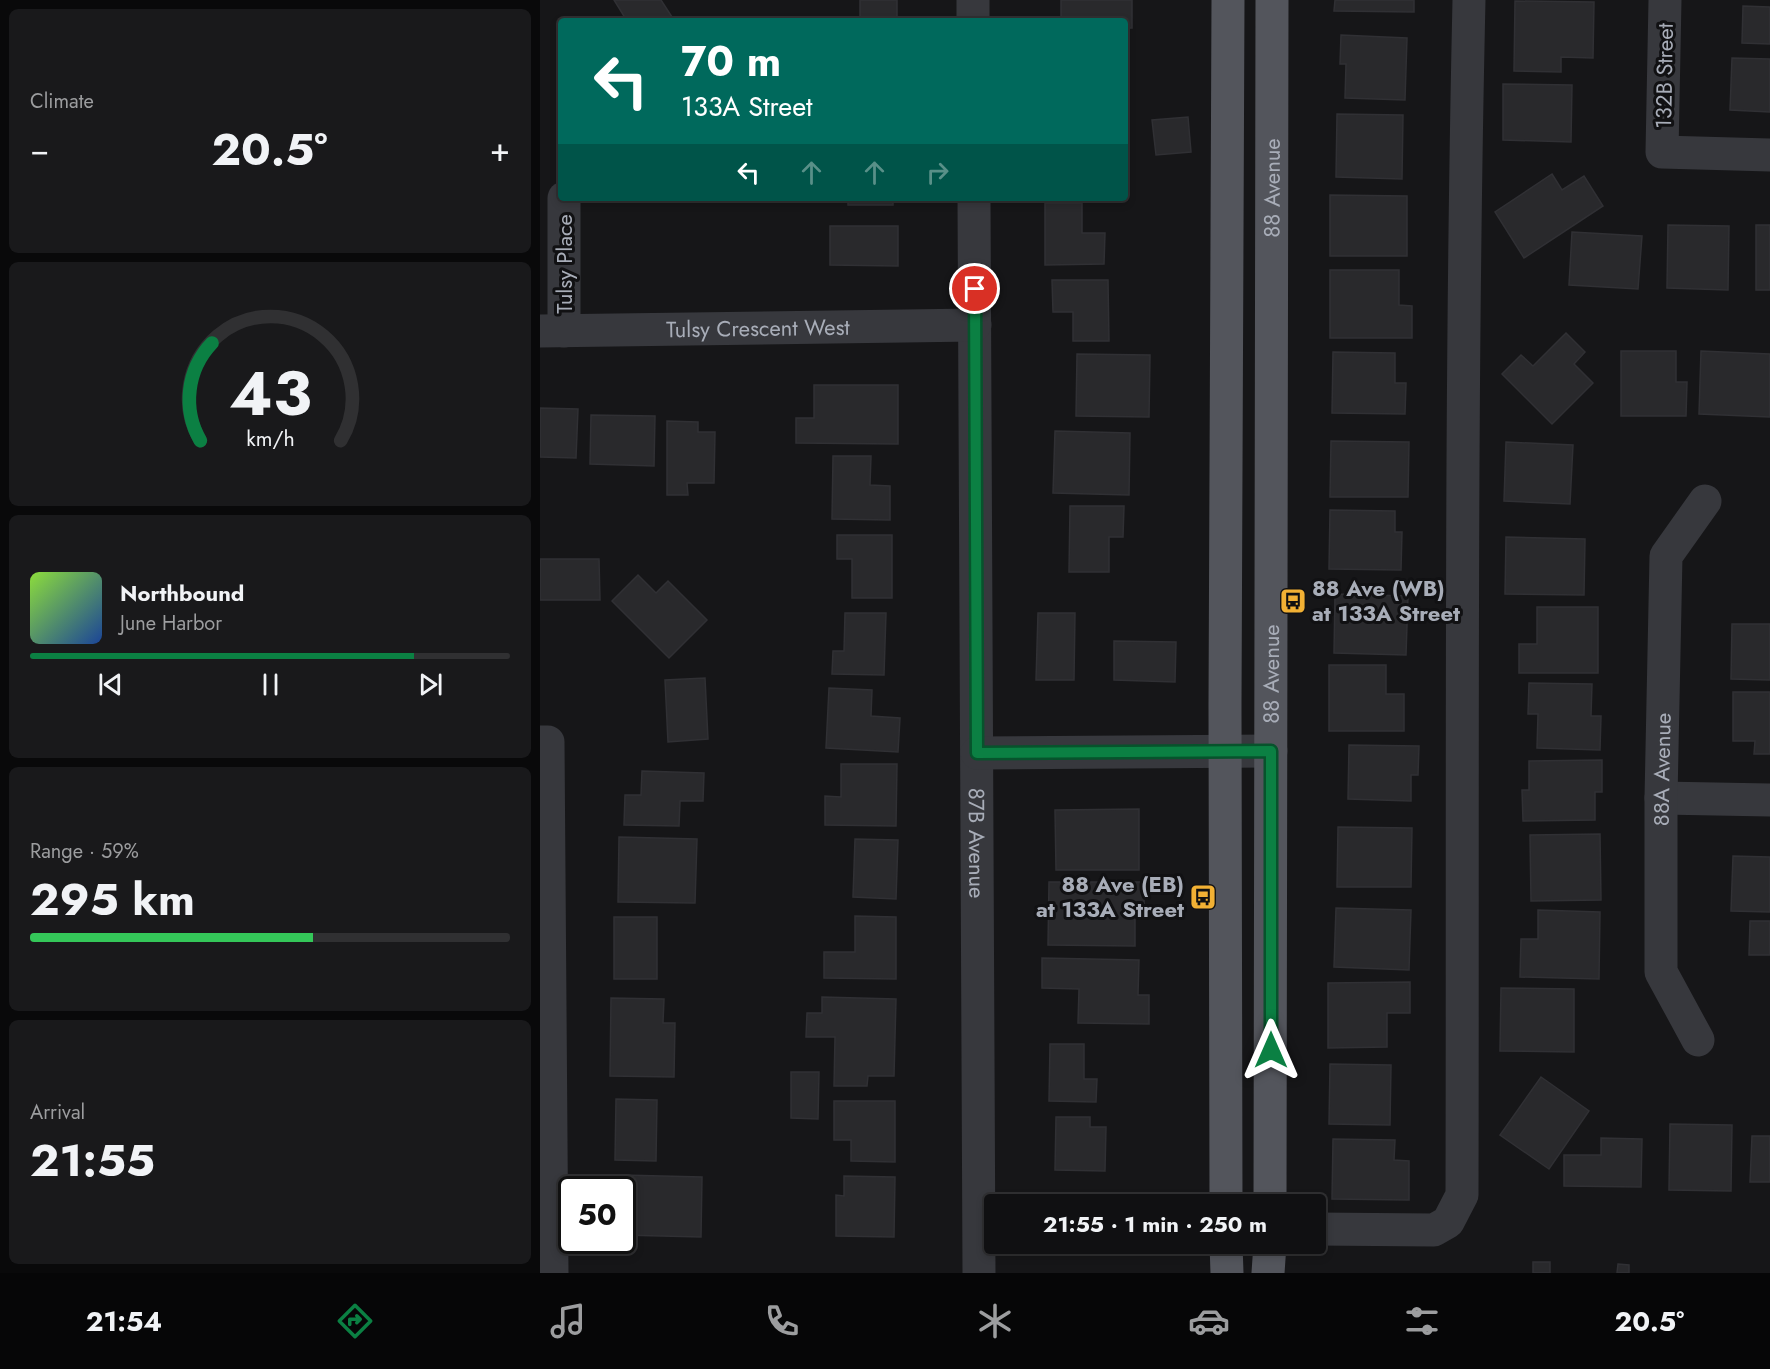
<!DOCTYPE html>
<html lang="en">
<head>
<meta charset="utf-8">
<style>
  :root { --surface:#101012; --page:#19191b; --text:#f1f3f6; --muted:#9c9d9f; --line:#303032; --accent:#0b8043 }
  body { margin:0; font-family:Jost,sans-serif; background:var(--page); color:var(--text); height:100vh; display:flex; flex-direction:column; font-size:22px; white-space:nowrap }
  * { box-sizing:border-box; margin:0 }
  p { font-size:20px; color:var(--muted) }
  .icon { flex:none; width:33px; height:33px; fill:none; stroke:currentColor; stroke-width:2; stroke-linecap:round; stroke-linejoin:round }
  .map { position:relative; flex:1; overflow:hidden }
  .drawer { display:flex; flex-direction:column; gap:9px; padding:9px; background:#09090a; width:540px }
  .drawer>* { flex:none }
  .top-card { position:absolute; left:18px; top:18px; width:570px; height:183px; border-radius:6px; box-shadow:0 3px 9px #0003,0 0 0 2px var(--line); background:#00695c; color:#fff; overflow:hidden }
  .speed { position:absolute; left:18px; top:1176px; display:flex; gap:12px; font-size:30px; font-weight:700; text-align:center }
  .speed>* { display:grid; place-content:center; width:78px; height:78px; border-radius:50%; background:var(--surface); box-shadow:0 3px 9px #0003,0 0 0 2px var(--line); line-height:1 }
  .speed .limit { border:3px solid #111; border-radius:9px; background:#fff; color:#111 }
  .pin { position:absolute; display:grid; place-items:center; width:51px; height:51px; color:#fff; margin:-26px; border:3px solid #fff; border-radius:50%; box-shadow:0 2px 6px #0007 }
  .me { position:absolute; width:66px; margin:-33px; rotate:0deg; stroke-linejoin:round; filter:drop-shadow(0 0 4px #0008) }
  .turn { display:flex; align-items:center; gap:21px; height:126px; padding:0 24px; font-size:27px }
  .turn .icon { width:78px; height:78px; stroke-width:2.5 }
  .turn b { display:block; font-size:42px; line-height:51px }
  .lanes { display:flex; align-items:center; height:57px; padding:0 24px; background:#0003; justify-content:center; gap:30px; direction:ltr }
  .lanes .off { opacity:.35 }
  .big { font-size:45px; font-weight:700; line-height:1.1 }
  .drawer .widget { flex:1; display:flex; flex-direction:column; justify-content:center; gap:9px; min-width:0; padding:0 21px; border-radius:9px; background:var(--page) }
  .drawer .dial { align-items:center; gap:0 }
  .dial svg { height:156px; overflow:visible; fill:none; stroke:var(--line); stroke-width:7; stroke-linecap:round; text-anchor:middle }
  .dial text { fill:var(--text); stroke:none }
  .song { display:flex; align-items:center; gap:18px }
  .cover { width:72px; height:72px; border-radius:9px; background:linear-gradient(135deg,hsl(90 70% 55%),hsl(220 70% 35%)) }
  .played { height:6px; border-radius:3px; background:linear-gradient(90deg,var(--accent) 80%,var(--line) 80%) }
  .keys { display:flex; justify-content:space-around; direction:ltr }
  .heat { display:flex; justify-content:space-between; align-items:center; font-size:33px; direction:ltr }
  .charge { height:9px; border-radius:4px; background:linear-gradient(90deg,#34c759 59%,var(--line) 0) }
  .trip { position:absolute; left:444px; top:1194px; width:342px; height:60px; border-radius:6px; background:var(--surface); box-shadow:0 3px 9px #0003,0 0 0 2px var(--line); font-weight:700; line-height:60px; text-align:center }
  .tabs { display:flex; height:96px; justify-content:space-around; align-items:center; background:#060607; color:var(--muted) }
  .tabs .icon { width:42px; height:42px }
  .tabs .active { color:var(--accent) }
  .tabs b { font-size:27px; color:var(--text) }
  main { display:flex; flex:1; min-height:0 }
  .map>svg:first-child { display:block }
  .building { fill:#29292c; stroke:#303034; stroke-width:1.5 }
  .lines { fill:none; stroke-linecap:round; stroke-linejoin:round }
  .minor { stroke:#37383d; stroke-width:33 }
  .major { stroke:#53555c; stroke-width:33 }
  .route-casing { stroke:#07532c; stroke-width:15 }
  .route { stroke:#0b8043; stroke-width:10 }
  .labels { text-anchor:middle; stroke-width:6; stroke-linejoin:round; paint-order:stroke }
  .street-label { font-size:22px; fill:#a8adb8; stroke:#111113 }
  .poi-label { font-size:22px; font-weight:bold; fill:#a8adb8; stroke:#111113; text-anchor:start }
</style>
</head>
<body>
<main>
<section class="drawer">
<div class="widget"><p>Climate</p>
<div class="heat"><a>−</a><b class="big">20.5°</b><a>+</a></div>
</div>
<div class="widget dial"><svg viewBox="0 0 100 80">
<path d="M14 69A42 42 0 1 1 86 69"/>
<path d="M14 69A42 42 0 0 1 20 19" stroke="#0b8043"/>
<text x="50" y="56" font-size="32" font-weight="700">43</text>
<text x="50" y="72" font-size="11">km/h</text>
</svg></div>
<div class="widget">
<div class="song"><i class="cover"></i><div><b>Northbound</b><p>June Harbor</p></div></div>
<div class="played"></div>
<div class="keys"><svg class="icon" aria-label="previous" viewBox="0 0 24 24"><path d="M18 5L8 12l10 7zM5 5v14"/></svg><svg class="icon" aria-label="pause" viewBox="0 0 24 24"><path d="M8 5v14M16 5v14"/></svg><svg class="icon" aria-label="next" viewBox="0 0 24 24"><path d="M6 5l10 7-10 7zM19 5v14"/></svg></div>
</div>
<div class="widget"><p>Range · 59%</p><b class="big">295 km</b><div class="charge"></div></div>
<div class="widget"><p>Arrival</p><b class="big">21:55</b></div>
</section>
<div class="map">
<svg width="1230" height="1273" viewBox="0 0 1230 1273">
  <rect width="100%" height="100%" fill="#161618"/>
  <g class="building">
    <polygon points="74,0 121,0 134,20 87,21"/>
    <rect x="320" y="0" width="37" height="21"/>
    <polygon points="521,0 592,0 592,28 585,28 585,21 521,21"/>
    <polygon points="795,0 874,0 874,12 794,11"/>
    <polygon points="975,1 1054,2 1053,58 1021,57 1021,72 974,71"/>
    <polygon points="1203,6 1230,7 1230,44 1202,43"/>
    <polygon points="801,35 867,38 865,100 805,98 806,64 800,64"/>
    <polygon points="1192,58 1230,59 1230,112 1190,110"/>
    <polygon points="963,84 1032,85 1031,142 963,140"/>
    <polygon points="797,114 863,115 862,179 796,177"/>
    <polygon points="648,117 651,152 616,155 612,120"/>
    <polygon points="1012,174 1022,190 1044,176 1063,206 984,258 955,212"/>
    <polygon points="790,195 867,196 867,256 790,256"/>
    <rect x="308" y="198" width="45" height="7"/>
    <polygon points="505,203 542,203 542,233 565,233 564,264 505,265"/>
    <polygon points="1128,225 1189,226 1188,290 1127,288"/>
    <rect x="1216" y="225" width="14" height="65"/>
    <polygon points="290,226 358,226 358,266 290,265"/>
    <polygon points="1032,232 1102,236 1098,289 1029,285"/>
    <polygon points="790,270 859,270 859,305 872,306 872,338 790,338"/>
    <polygon points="512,280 568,280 569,341 533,341 533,312 513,312"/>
    <polygon points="1026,333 1045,352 1034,364 1053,383 1012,424 962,374 981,355 993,366"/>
    <polygon points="1081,351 1136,351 1136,382 1147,382 1146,416 1081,416"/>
    <polygon points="1161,351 1230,354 1230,417 1159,414"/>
    <polygon points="793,352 855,353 855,383 866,383 865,414 792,413"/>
    <polygon points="537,354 610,355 609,417 536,416"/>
    <polygon points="274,385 358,385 358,444 256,443 256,418 274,418"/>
    <polygon points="0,408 38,409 36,458 0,457"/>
    <polygon points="51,415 115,416 114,466 50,464"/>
    <polygon points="127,421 158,422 158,432 175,432 174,483 147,483 148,495 127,495"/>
    <polygon points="515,431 590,433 589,495 513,493"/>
    <polygon points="791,441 869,442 868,497 790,497"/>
    <polygon points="966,442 1033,445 1030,504 964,501"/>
    <polygon points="293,456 331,456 330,485 350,486 350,520 292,519"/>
    <polygon points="530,506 584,506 583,537 569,537 569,572 529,572"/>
    <polygon points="790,510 855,511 855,532 862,532 861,570 789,569"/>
    <polygon points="297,535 352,535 352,598 312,598 312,559 297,559"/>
    <polygon points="966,537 1045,539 1044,595 965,594"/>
    <polygon points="0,559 59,559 60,600 0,600"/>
    <polygon points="98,575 116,593 128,581 167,620 129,658 72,601"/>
    <polygon points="795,594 868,596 866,655 794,653"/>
    <polygon points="997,607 1058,607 1058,673 979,673 979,644 997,644"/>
    <polygon points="305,613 346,613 344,675 292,674 293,651 304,651"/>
    <polygon points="498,613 535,613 534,680 496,680"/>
    <polygon points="1192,624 1230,624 1230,680 1191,679"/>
    <polygon points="574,641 636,642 635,682 574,680"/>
    <polygon points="789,665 846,665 846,694 864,694 864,731 789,731"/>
    <polygon points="165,678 168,739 128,742 125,680"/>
    <polygon points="989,683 1052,684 1051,716 1061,716 1060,750 997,748 998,714 988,714"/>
    <polygon points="289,688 332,690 331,716 360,718 358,752 286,748"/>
    <polygon points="1193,692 1230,692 1230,754 1214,754 1215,741 1193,741"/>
    <polygon points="809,745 879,746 878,775 871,775 871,801 808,799"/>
    <polygon points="1062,760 1062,792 1055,792 1055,820 983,821 982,790 989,790 989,761"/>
    <polygon points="301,764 357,764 356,826 285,825 285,796 301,797"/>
    <polygon points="102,771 164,773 163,801 140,801 139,826 84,825 85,795 101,795"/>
    <polygon points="599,809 599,870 516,870 515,810"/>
    <polygon points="798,827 872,828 871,887 797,887"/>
    <polygon points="1060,834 1061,900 991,901 990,835"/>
    <polygon points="79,837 157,839 155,903 78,902"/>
    <polygon points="315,839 358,840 356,899 313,897"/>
    <polygon points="1193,856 1230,857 1230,912 1191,911"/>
    <polygon points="509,882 604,882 604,913 595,912 595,946 508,945"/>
    <polygon points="796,908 871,910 869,970 794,967"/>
    <polygon points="998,910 1060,912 1059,979 980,977 981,939 998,939"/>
    <polygon points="315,916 356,917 356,979 284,978 284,952 315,952"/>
    <rect x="74" y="917" width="43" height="62"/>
    <polygon points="1210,921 1230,921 1230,955 1209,955"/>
    <polygon points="502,958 599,960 598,995 609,995 609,1024 538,1023 539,989 502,988"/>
    <polygon points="870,982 870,1013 847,1013 847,1047 788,1048 788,983"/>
    <polygon points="961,988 1034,989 1034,1052 960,1051"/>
    <polygon points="282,997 356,999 354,1076 328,1076 327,1086 294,1086 295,1037 266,1037 267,1013 282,1013"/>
    <polygon points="71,998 124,999 123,1023 135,1023 134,1077 70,1076"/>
    <polygon points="510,1044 544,1044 544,1079 557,1079 556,1102 509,1101"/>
    <polygon points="790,1064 851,1065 850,1125 789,1124"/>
    <polygon points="251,1072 279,1072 278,1119 251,1118"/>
    <polygon points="1001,1077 1049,1111 1009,1169 960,1135"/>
    <polygon points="76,1099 117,1100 116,1161 75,1160"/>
    <polygon points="294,1101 355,1101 355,1162 311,1161 311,1140 294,1140"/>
    <polygon points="516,1117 550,1117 550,1127 566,1127 565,1171 515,1170"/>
    <polygon points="1130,1124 1192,1125 1191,1191 1129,1190"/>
    <polygon points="1212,1136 1230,1136 1230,1182 1210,1182"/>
    <polygon points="1061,1138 1102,1139 1101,1187 1024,1186 1024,1155 1061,1155"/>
    <polygon points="793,1139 855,1140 854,1160 869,1161 869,1200 792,1199"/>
    <polygon points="82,1175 162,1177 161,1237 82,1235"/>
    <polygon points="304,1176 355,1177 354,1237 296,1236 296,1195 304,1196"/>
    <polygon points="508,1199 548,1200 548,1204 508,1204"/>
    <rect x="507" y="1244" width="40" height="6"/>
    <rect x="993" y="1262" width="17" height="11"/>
    <polygon points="1078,1264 1089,1265 1089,1273 1077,1273"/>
  </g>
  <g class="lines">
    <g class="minor">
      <polyline points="433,0 433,21"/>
      <polyline points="1125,0 1122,152 1230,155"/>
      <polyline points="24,198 24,331"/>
      <path id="s1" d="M434 198 439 1273"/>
      <path id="s2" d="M0 331 435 325"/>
      <polyline points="0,742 8,742 12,1273"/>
      <polyline points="437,753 731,751"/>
      <polyline points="1121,798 1230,800"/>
      <path id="s3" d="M1158 1040 1121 972V798L1126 556 1165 501"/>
      <path d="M776 1229 894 1230 908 1222 922 1195C923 796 920 398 929 0"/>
    </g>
    <g class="major">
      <polyline points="686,1204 685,705 688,0"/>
      <path id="s4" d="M730 1204 732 0"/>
      <polyline points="686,1244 687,1273"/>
      <polyline points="728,1273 730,1244"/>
    </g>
  </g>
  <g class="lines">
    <defs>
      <polyline id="route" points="435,289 437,753 731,751 731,1050"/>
    </defs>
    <use href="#route" class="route-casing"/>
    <use href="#route" class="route"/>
  </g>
  <defs>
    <symbol id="bus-square" viewBox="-11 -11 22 22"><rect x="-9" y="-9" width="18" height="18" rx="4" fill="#f2b134" stroke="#111113"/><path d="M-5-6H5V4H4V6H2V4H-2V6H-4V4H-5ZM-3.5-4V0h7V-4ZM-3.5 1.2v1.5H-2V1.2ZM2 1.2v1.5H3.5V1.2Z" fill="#111"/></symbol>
  </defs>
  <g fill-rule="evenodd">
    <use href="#bus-square" x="738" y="586" width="30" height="30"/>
    <use href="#bus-square" x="648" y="882" width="30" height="30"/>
  </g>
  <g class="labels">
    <g class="street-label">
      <text transform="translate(1124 76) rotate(-89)" y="8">132B Street</text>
      <text dy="8" stroke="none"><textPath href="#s4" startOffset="1016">88 Avenue</textPath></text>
      <text transform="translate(24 264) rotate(-90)" y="8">Tulsy Place</text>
      <text dy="8" stroke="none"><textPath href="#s2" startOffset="218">Tulsy Crescent West</textPath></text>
      <text dy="8" stroke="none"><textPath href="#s4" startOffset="530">88 Avenue</textPath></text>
      <text dy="8" stroke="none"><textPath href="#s3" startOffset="280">88A Avenue</textPath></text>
      <text dy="8" stroke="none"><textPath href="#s1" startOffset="645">87B Avenue</textPath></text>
    </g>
    <g class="poi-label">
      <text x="772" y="596">88 Ave (WB)<tspan x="772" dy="25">at 133A Street</tspan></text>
      <text x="644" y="892" text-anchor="end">88 Ave (EB)<tspan x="644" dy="25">at 133A Street</tspan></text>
    </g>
  </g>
</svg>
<div class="speed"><div class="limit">50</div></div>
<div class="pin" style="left:435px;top:289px;background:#d93025"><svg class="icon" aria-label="arrive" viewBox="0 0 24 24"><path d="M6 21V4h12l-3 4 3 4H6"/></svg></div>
<svg class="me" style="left:731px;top:1050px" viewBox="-20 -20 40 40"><path d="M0-17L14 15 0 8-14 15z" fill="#0b8043" stroke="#fff" stroke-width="4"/></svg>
<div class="trip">21:55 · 1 min · 250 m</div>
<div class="top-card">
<div class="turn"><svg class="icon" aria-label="left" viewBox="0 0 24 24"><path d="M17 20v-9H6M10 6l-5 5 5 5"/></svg><div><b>70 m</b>133A Street</div></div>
<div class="lanes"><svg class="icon" aria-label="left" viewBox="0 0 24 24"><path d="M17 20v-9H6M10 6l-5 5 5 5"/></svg><svg class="icon off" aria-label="ahead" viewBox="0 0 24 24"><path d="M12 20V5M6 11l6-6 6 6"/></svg><svg class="icon off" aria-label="ahead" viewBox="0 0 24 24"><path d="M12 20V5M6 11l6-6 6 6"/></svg><svg class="icon off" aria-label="right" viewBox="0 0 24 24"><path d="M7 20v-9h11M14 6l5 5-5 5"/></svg></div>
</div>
</div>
</main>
<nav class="tabs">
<b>21:54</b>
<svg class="icon active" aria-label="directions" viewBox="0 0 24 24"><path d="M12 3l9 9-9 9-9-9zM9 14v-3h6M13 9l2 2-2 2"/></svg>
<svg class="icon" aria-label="music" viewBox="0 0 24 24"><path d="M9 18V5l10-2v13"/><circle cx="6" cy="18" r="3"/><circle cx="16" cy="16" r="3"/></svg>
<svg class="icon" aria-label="phone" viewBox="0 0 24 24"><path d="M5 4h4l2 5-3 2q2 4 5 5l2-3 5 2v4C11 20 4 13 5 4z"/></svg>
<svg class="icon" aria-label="climate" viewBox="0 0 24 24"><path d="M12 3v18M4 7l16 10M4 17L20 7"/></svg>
<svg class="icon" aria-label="car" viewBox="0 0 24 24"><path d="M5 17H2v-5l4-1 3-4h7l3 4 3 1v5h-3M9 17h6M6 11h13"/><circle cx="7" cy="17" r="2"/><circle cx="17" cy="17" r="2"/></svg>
<svg class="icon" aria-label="filters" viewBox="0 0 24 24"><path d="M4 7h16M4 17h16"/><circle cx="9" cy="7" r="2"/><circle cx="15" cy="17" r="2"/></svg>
<b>20.5°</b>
</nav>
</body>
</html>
